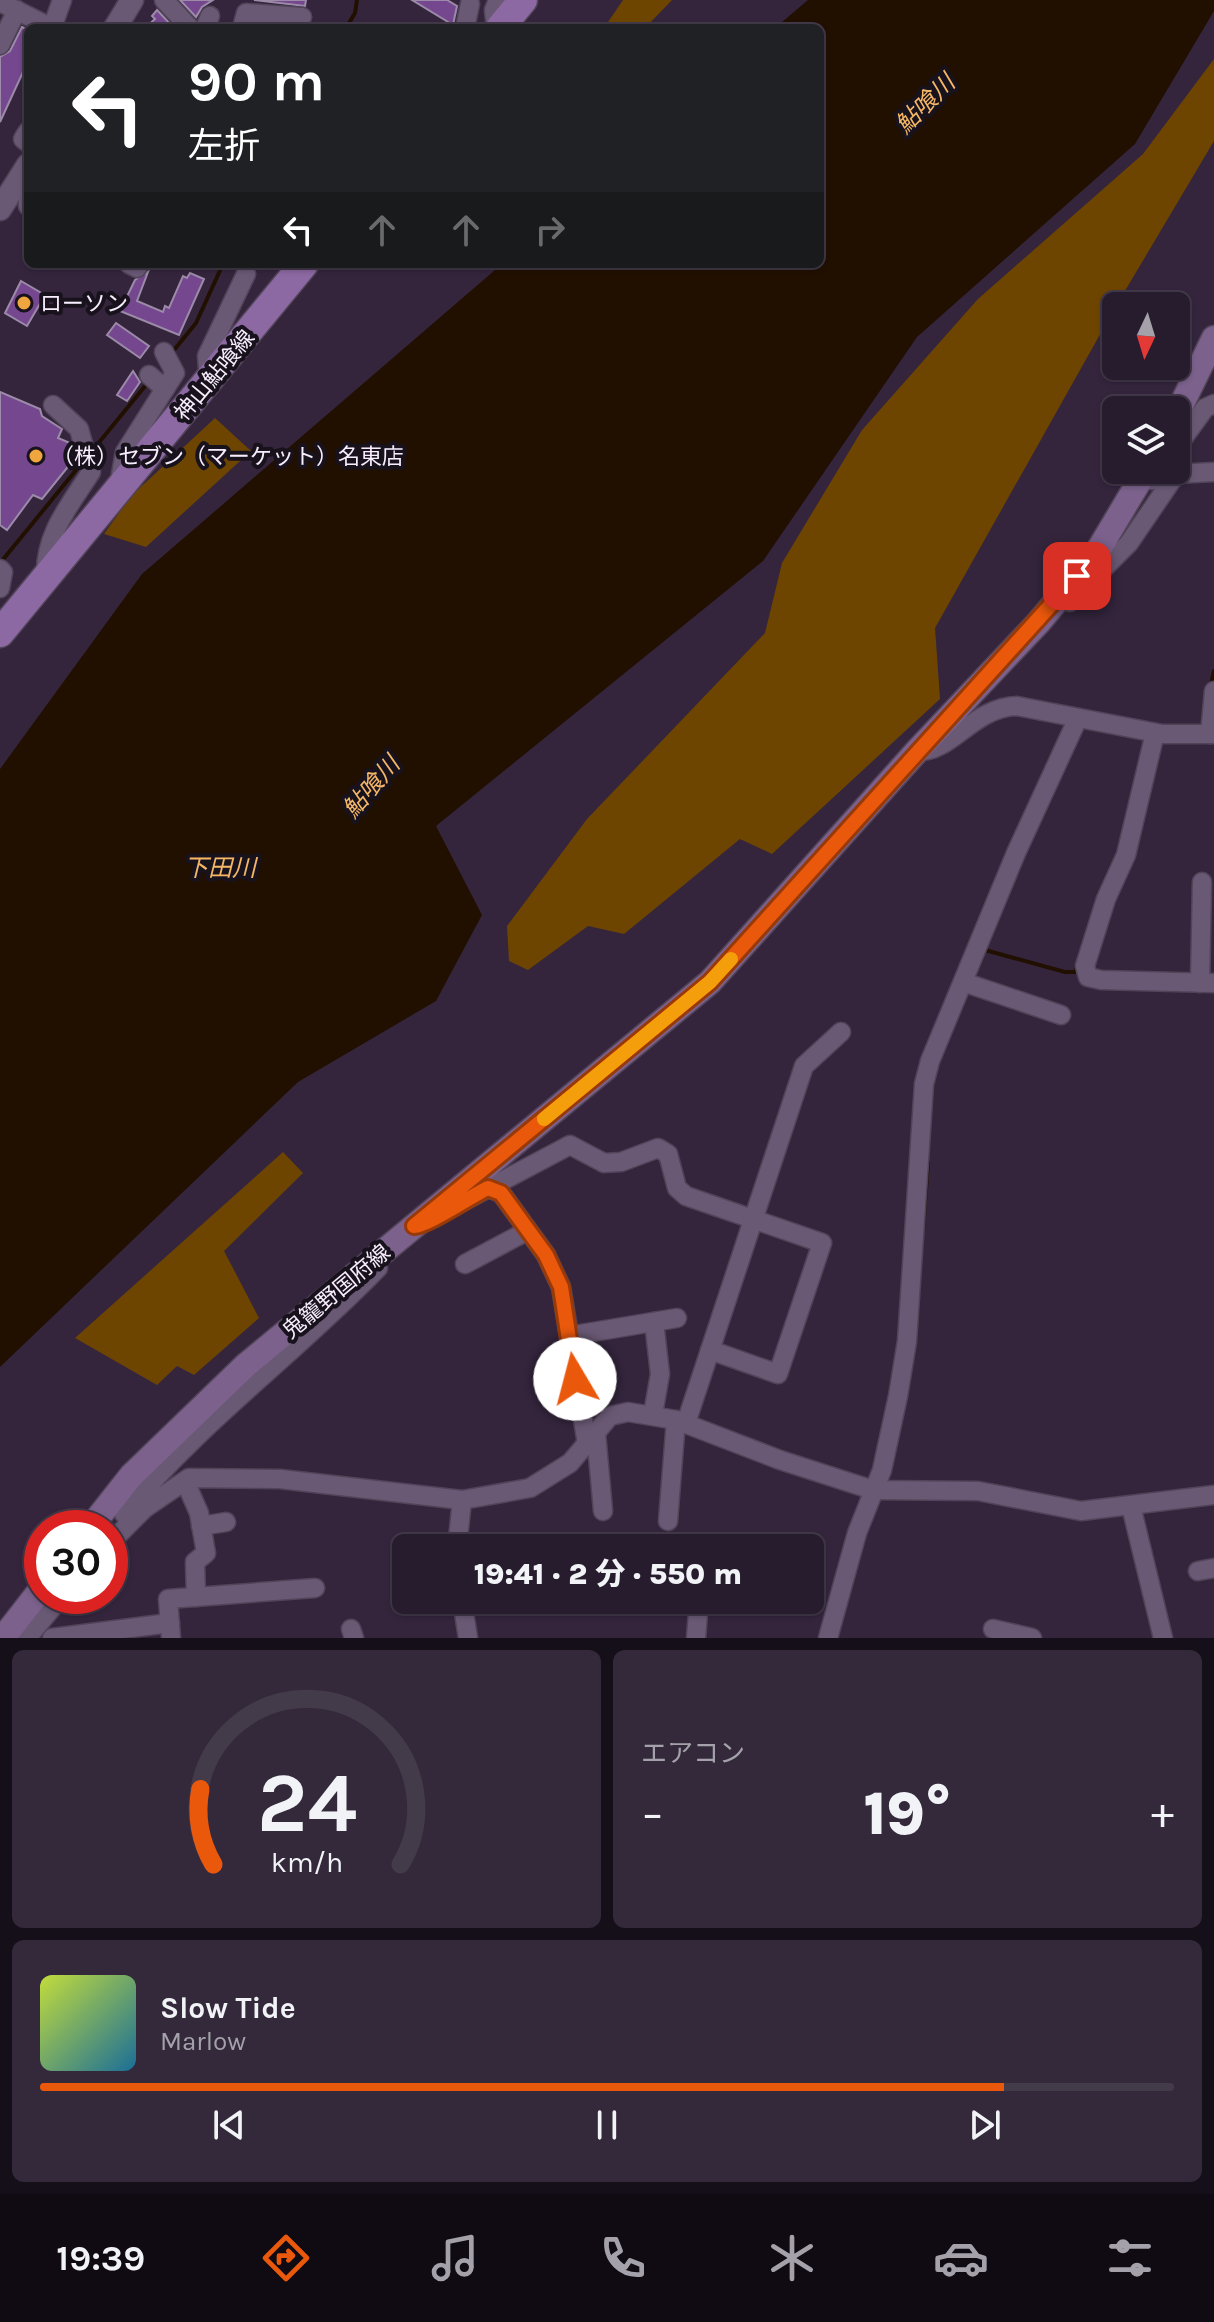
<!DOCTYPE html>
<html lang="ja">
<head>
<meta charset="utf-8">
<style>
  :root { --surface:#271c2e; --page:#33293a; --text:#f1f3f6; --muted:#a4a1aa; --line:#433a4a; --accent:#ea580c }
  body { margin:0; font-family:Karla,"Noto Sans JP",sans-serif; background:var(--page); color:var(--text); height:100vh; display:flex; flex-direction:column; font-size:30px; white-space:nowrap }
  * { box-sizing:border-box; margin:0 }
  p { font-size:26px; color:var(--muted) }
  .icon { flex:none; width:44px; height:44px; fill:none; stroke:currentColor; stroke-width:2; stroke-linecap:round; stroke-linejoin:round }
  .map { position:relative; height:1638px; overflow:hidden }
  .panel { display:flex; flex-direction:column; gap:12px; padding:12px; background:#150f19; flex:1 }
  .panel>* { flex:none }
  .top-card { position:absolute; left:24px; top:24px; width:800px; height:244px; border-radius:12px; box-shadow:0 2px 6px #0004,0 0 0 2px var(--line); background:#202124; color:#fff; overflow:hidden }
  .needle { width:52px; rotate:184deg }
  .controls { position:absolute; left:1102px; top:292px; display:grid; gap:16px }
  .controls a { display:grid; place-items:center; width:88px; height:88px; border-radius:12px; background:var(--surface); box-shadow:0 2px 6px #0004,0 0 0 2px var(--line); font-size:40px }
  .speed { position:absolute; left:24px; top:1510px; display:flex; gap:16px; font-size:40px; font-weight:700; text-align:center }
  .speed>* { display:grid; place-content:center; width:104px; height:104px; border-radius:50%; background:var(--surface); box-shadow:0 2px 6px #0004,0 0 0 2px var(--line); line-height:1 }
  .speed .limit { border:12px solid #d22; background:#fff; color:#111 }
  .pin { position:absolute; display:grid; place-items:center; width:68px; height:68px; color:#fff; margin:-34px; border-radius:16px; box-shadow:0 4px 12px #0006 }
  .me { position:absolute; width:88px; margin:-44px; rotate:352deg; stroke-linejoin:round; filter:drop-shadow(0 0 6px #0008) }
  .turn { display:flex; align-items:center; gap:28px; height:168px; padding:0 32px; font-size:36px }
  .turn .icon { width:104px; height:104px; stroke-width:2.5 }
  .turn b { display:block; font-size:56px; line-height:68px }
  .lanes { display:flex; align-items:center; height:76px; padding:0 32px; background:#0003; justify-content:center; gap:40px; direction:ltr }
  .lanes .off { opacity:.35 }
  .big { font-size:60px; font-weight:800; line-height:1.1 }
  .panel .card { flex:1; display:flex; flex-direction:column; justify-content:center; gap:12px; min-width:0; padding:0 28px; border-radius:12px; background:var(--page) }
  .panel .dial { align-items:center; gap:0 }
  .dial svg { height:208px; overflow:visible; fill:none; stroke:var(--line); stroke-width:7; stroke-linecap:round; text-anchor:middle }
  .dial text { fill:var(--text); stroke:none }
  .song { display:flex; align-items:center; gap:24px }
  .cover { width:96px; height:96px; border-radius:12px; background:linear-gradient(135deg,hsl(70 70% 55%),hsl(200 70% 35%)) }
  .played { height:8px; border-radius:4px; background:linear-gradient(90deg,var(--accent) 85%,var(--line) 85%) }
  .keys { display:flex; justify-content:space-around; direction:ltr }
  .heat { display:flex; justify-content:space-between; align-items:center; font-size:44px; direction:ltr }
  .panel .tiles { flex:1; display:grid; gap:12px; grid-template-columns:1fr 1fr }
  .card:last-child { grid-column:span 2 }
  .trip { position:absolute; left:392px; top:1534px; width:432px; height:80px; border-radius:12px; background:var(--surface); box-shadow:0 2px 6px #0004,0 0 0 2px var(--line); font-weight:800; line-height:80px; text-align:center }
  .tabs { display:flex; height:128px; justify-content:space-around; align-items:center; background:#100b12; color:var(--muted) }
  .tabs .icon { width:56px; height:56px }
  .tabs .on { color:var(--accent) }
  .tabs b { font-size:36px; color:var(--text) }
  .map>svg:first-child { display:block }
  .green { fill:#6d4500 }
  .water { fill:#211000 }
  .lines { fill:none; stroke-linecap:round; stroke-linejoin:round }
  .stream { stroke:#211000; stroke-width:4 }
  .building { fill:#75478f; stroke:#9c8ba8; stroke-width:2 }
  .minor-casing { stroke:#514458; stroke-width:21 }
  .tertiary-casing { stroke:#514458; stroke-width:25 }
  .secondary-casing { stroke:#514458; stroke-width:27 }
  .primary-casing { stroke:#514458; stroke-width:31 }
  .minor { stroke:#6a5975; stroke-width:18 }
  .tertiary { stroke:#6a5975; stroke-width:22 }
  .secondary { stroke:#7b618c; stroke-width:24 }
  .primary { stroke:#8d69a3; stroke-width:28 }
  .route-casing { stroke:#983908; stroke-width:20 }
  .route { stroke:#ea580c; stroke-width:14 }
  .slow { stroke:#f59e0b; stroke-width:14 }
  .poi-dot { fill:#f0a63e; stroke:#18121c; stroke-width:3 }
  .labels { text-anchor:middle; stroke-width:8; stroke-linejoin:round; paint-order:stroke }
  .poi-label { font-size:22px; fill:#f7edfd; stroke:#18121c; text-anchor:start }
  .street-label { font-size:22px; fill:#f7edfd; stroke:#18121c }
  .water-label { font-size:24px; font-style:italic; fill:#f5b766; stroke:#18121c }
</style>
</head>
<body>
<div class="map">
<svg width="1214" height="1638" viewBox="0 0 1214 1638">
  <rect width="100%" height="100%" fill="#34253d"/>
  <g class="green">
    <polygon points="623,0 672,0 645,28 604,28"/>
    <polygon points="1214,59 1214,141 1116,306 935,628 940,699 772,854 740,839 624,934 588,926 528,970 509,961 507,926 587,819 765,633 782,563 862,430 978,299 1143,154"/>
    <polygon points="215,418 251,451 146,547 104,534 131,496"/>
    <polygon points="283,1152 303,1173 224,1251 259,1318 194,1375 177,1366 157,1385 75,1338"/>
  </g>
  <polygon class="water" points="808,0 1214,0 1214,11 1135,144 917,337 763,561 436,826 482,915 436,1001 298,1082 0,1367 0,769 142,574 502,264 820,264 820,28 775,28"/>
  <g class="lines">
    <g class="stream">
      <polyline points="346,28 355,13 357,0"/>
      <polyline points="170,355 196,323 223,264"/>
      <polyline points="92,451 150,380"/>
      <polyline points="1,562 81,464"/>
      <polyline points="1211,684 1214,671"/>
      <polyline points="983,955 985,950 1065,972 1075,972 1077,967"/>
      <polyline points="923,1230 928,1162"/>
    </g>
  </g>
  <g class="building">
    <polygon points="180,0 213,0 202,7 196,17"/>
    <polygon points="254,0 306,0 305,6"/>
    <polygon points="412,0 447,0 457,6 453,25"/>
    <polygon points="157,10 174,28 145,28 155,19 152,16"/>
    <polygon points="22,27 28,30 28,74 23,72 0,122 0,57 10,51"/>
    <polygon points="148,272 137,301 163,312 165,306 169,308 183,276 187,278 190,273 204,279 179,335 120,311 135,280"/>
    <polygon points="21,281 45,295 27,326 5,313"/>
    <polygon points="116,323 149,346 140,358 107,335"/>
    <polygon points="133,371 140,382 127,401 117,395"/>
    <polygon points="0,392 40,409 42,416 62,429 58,438 70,443 73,452 67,468 42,499 33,495 7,530 0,525"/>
  </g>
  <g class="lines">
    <defs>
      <g id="minor">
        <polyline points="164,0 190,28"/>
        <polyline points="0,2 52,28"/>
        <polyline points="52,28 62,0"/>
        <polyline points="205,28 210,16"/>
        <polyline points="242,28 246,13 302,17"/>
        <polyline points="465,28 470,4"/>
        <polyline points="496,28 494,10 498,0"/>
        <polyline points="0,45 17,10"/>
        <polyline points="28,131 23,139 28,143"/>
        <polyline points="28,201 28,206"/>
        <polyline points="129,264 137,268 139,264"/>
        <polyline points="149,375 165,389"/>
        <polyline points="209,381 207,356 246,274"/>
        <polyline points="1176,448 1205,408 1214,404"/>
        <polyline points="1141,480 1154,480 1160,470"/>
        <polyline points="119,485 125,452 175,373 164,352"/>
        <polyline points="0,569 3,572 0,588"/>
        <path d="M46 577C44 535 70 505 91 472L79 429 53 405"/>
        <polyline points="1070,602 1129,543 1176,474 1214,472"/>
        <polyline points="1155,733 1126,855 1106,899 1085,966 1088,977 1101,980 1214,983"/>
        <polyline points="1210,734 1214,691"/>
        <path d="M917 751C950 754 973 707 1017 706L1162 734H1214"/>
        <polyline points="963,982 1061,1015"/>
        <polyline points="1200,983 1202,882"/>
        <polyline points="488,1188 501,1193 546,1255 561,1287 587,1444"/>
        <polyline points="447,1210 570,1145 604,1163 621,1162 658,1148 668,1154 677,1188 686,1196 822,1243 778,1374 710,1350"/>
        <polyline points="465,1264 527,1231"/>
        <polyline points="569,1336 677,1318"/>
        <polyline points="653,1414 660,1374 654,1322"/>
        <polyline points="686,1423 804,1066 841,1032"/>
        <polyline points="596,1433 603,1511"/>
        <polyline points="185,1481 199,1513 206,1553 195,1562 196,1597"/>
        <polyline points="1131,1506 1163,1638"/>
        <path d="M124 1514C199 1423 296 1353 378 1268"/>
        <polyline points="668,1521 676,1420"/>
        <polyline points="201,1526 226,1522"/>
        <polyline points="110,1543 145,1508 189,1478 280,1479 462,1500 530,1488 570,1463 610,1416 628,1412 676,1420 780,1460 873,1490 978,1491 1081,1511 1214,1495"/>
        <polyline points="457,1548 462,1500"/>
        <polyline points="1198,1571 1214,1568"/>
        <polyline points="462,1600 468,1638"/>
        <polyline points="351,1629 354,1638"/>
        <polyline points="993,1629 1032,1638"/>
        <polyline points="27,1638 62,1596"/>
        <polyline points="52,1638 170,1623"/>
        <polyline points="171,1638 168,1599 315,1588"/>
        <polyline points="696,1638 699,1600"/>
        <polyline points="828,1638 857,1533 882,1470 898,1396 907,1341 924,1084 930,1061 1016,853 1078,718"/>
      </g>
      <g id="tertiary">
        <polyline points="115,28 132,0"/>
        <polyline points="0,209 28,165"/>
      </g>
      <g id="secondary">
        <polyline points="1176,416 1214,338"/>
        <polyline points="90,1528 131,1476 246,1365 710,982 917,751 1039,622 1096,554 1146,470"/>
        <polyline points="3,1638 42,1588"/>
      </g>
      <g id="primary">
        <polyline points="500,28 523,0"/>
        <polyline points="0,633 304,264"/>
      </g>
    </defs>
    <use href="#minor" class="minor-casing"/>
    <use href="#tertiary" class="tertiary-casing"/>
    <use href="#secondary" class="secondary-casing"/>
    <use href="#primary" class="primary-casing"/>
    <use href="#minor" class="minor"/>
    <use href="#tertiary" class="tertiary"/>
    <use href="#secondary" class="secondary"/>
    <use href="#primary" class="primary"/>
  </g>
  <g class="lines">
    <defs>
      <path id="route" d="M575 1379 561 1287 546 1255 501 1193 488 1188C471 1196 427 1226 414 1226L710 982 1077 576"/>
    </defs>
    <use href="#route" class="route-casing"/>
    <use href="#route" class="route"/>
    <polyline class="slow" points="544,1119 710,982 731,959"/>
  </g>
  <g class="poi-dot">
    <circle cx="24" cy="303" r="8"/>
    <circle cx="36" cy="456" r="8"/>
  </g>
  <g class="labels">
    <g class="poi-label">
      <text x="40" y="311">ローソン</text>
      <text x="52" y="464">（株）セブン（マーケット）名東店</text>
    </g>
    <g class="street-label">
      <text transform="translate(214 375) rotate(-50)" y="8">神山鮎喰線</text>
      <text transform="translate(336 1291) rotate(-40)" y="8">鬼籠野国府線</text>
    </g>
    <g class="water-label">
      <text transform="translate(925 104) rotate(-45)" y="8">鮎喰川</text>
      <text transform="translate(371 787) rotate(-49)" y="8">鮎喰川</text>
      <text x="220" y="876">下田川</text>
    </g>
  </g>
</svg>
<div class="controls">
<a><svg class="needle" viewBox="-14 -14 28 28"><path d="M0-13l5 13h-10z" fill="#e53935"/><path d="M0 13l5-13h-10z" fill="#a4a1aa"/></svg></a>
<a><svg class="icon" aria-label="layers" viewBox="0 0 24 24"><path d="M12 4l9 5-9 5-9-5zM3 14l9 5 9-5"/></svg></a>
</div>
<div class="speed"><div class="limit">30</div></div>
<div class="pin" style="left:1077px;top:576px;background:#d93025"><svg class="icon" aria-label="arrive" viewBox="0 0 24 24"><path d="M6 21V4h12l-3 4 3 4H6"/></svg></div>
<svg class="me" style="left:575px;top:1379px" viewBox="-20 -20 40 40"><circle r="19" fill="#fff"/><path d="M0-13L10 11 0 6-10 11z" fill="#ea580c"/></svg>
<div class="trip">19:41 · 2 分 · 550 m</div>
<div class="top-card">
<div class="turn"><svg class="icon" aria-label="left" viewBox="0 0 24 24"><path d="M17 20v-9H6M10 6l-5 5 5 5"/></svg><div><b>90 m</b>左折</div></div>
<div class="lanes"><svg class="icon" aria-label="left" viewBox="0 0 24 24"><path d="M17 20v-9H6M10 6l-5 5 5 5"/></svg><svg class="icon off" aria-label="ahead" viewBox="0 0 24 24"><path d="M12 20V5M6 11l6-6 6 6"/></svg><svg class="icon off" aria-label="ahead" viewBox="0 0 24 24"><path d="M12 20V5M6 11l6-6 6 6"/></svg><svg class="icon off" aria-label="right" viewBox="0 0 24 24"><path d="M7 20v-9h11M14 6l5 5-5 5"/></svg></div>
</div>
</div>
<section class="panel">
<div class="tiles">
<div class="card dial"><svg viewBox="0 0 100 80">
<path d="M14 69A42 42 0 1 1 86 69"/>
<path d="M14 69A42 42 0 0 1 9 40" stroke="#ea580c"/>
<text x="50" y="56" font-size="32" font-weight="700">24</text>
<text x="50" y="72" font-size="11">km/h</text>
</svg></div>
<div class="card"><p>エアコン</p>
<div class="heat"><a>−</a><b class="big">19°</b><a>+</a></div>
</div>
<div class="card">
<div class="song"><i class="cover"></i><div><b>Slow Tide</b><p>Marlow</p></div></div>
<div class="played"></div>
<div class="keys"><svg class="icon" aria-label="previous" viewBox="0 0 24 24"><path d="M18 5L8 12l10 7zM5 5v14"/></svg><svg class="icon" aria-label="pause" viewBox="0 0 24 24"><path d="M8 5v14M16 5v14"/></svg><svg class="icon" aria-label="next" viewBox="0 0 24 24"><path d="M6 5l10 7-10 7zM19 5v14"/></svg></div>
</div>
</div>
</section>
<nav class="tabs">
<b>19:39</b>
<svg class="icon on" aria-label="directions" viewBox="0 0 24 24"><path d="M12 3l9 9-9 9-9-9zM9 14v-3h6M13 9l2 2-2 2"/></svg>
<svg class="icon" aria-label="music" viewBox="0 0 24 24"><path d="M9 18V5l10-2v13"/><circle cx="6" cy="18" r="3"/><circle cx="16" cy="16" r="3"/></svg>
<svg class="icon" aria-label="phone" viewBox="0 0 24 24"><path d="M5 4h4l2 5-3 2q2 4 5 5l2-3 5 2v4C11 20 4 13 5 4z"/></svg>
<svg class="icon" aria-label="climate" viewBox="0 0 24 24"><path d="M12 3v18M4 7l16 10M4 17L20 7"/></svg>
<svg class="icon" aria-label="car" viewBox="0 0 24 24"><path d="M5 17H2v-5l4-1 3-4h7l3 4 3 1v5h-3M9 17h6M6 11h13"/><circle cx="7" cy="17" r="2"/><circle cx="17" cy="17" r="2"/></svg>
<svg class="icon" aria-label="filters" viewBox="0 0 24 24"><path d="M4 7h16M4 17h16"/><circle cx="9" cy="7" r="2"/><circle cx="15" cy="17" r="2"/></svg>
</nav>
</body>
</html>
